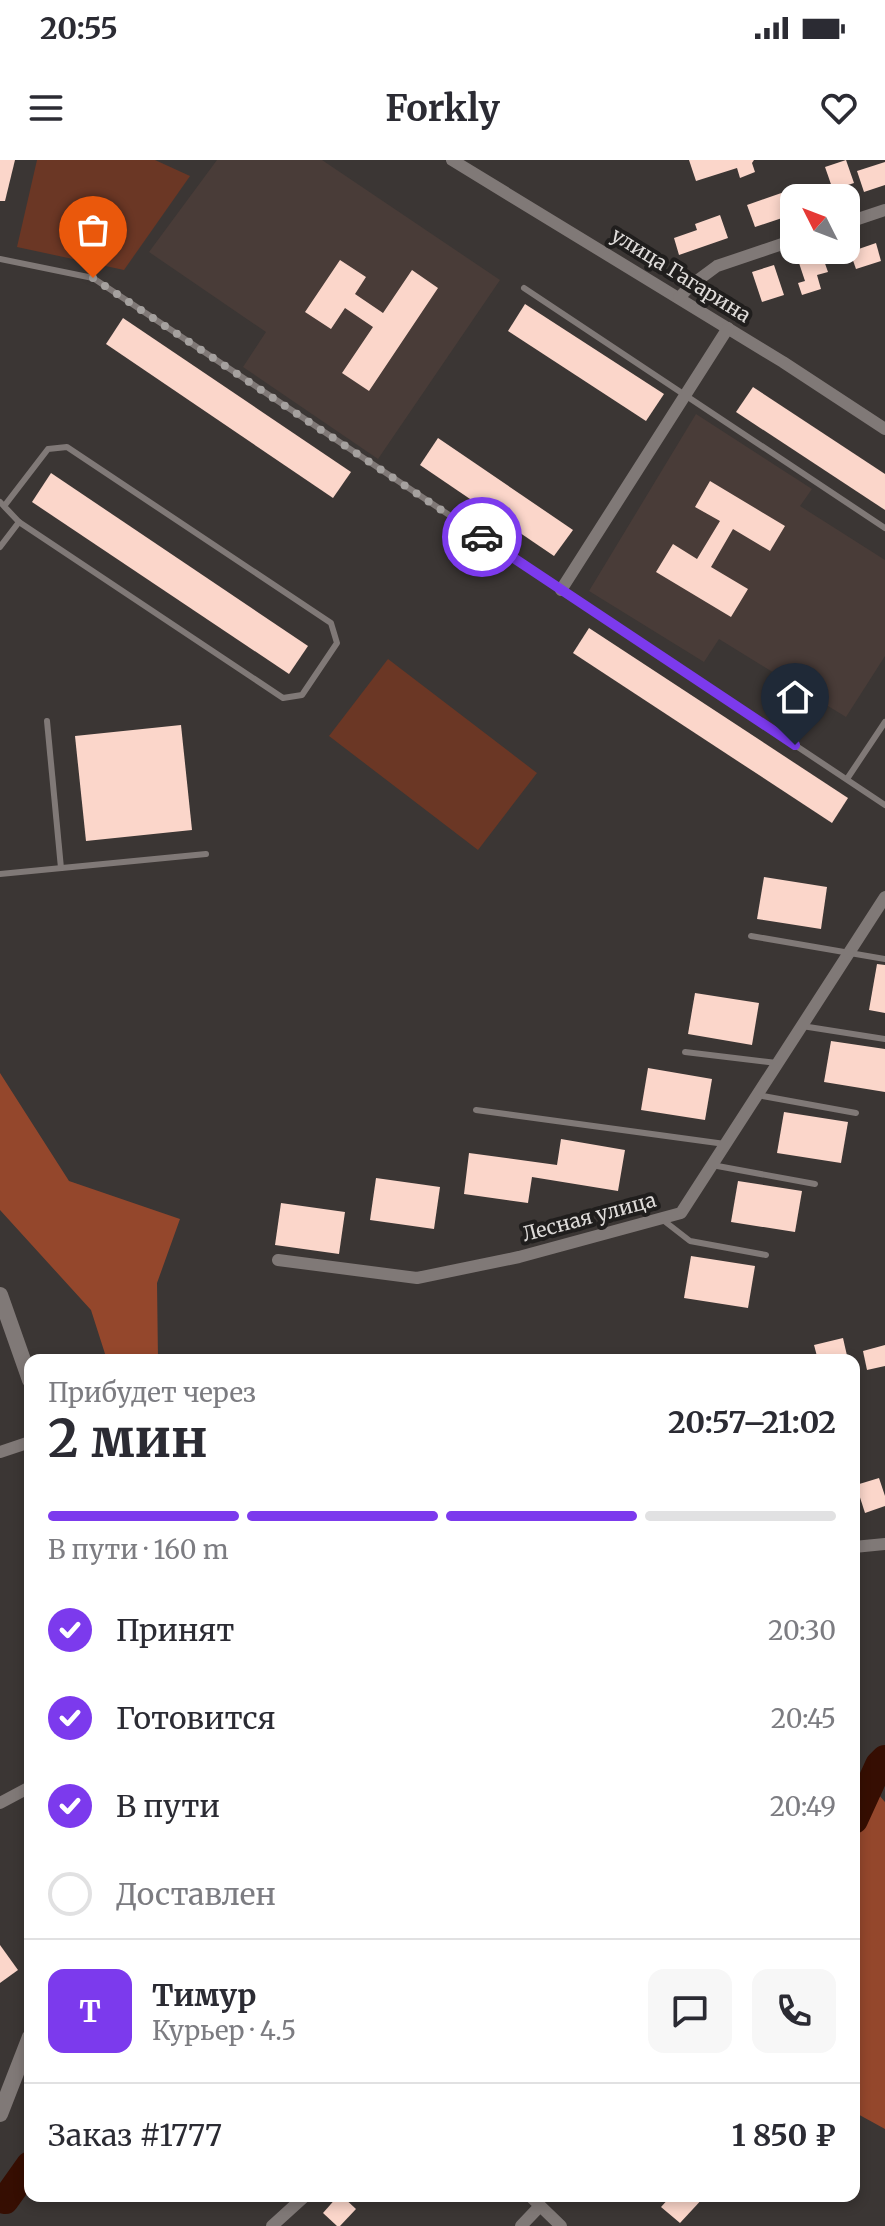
<!DOCTYPE html>
<html lang="ru">
<meta charset="utf-8">
<style>
body{margin:0;font-family:Merriweather,serif;background:#f7f7f7;color:#2b2b33;height:100vh;display:flex;flex-direction:column;font-size:30px;white-space:nowrap}
*{box-sizing:border-box;margin:0}
p{font-size:26px;color:#7c7c81}
.icon{flex:none;width:44px;height:44px;fill:none;stroke:currentColor;stroke-width:2;stroke-linecap:round;stroke-linejoin:round}
.map{position:relative;flex:1;overflow:hidden}
.panel{position:absolute;left:24px;top:1194px;width:836px;height:848px;display:flex;flex-direction:column;background:#fff;border-radius:16px;box-shadow:0 4px 12px #0003}
.panel>*{flex:none}
.needle{width:52px;rotate:312deg}
.controls{position:absolute;left:780px;top:24px;display:grid;gap:16px}
.controls a{display:grid;place-items:center;width:80px;height:80px;border-radius:16px;background:#fff;box-shadow:0 4px 12px #0003;font-size:40px}
.pin{position:absolute;display:grid;place-items:center;width:68px;height:68px;color:#fff;margin:-82px -34px;border-radius:50% 50% 50% 0;rotate:-45deg;box-shadow:0 0 8px #0007}
.pin .icon{rotate:45deg}
.courier{position:absolute;display:grid;place-items:center;width:80px;height:80px;margin:-40px;border:6px solid #7c3aed;border-radius:50%;background:#fff;color:#222;box-shadow:0 2px 10px #0007}
.summary em{font-style:normal;font-weight:700}
.summary div{display:flex;flex-direction:column-reverse}
.summary{display:flex;align-items:center;justify-content:space-between;height:136px;padding:0 24px}
h1{font-size:52px;font-weight:700;line-height:60px}
.bar{display:grid;grid-template-columns:repeat(4,1fr);gap:12px 8px;align-content:center;height:96px;padding:0 24px}
.bar i{height:10px;border-radius:6px;background:#e1e1e2}
.bar .on{background:#7c3aed}
.bar p{grid-column:span 4}
.line{display:flex;align-items:center;gap:20px;padding:0 24px;border-top:2px solid #e1e1e2}
.line div{flex:1}
.round{display:grid;place-items:center;flex:none;width:84px;height:84px;border-radius:16px;background:#f7f7f7}
ol{padding:0 24px;list-style:none}
li{display:flex;align-items:center;gap:24px;height:88px}
li p{margin-inline-start:auto}
li .icon{padding:8px;border-radius:50%;background:#7c3aed;color:#fff;stroke-width:4}
li:last-child{color:#7c7c81}
li i{width:44px;height:44px;border:4px solid #e1e1e2;border-radius:50%}
.status{display:flex;justify-content:space-between;align-items:center;height:56px;padding:0 40px;background:#fff;direction:ltr}
.status svg{height:22px;fill:currentColor}
header{display:flex;justify-content:space-between;align-items:center;height:104px;padding:0 24px;background:#fff;font-size:36px;font-weight:700}
.map>svg:first-child{display:block}
</style>
<div class="status"><b>20:55</b><svg viewBox="0 0 49 12"><path d="M0 12V9h3v3zM5 12V6h3v6zM10 12V3h3v9zM15 12V0h3v12zM26 1h20v11H26zM47 4h2v5h-2z"/></svg></div>
<header><svg class="icon" aria-label="menu" viewBox="0 0 24 24"><path d="M4 6h16M4 12h16M4 18h16"/></svg>Forkly<svg class="icon" aria-label="heart" viewBox="0 0 24 24"><path d="M12 20l-8-8c-3-5 5-10 8-4 3-6 11-1 8 4z"/></svg></header>
<div class="map">
<svg width="885" height="2066" viewBox="0 0 885 2066">
<rect width="100%" height="100%" fill="#3b3634"/>
<!-- built -->
<g fill="#493c38">
<polygon points="217,0 322,0 500,120 378,299 243,207 266,172 149,92"/>
<polygon points="696,254 812,329 800,346 885,400 885,496 846,557 719,479 704,502 589,431"/>
</g>
<!-- green -->
<g fill="#6b3725">
<polygon points="37,0 155,0 190,16 124,110 17,87"/>
<polygon points="388,499 537,613 478,690 329,576"/>
</g>
<!-- forest -->
<g fill="#94472c">
<polygon points="0,913 69,1021 180,1059 157,1123 158,1200 107,1200 91,1150 0,1050"/>
<polygon points="864,1618 885,1642 885,1969 854,1952 854,1623"/>
</g>
<g fill="none" stroke-linecap="round" stroke-linejoin="round">
<!-- river -->
<g stroke="#360e02" stroke-width="28">
<polyline points="854,1660 879,1605 885,1599"/>
<polyline points="0,2039 5,2040 30,2005"/>
</g>
</g>
<!-- building -->
<g fill="#fbd6ca">
<polygon points="0,0 15,0 5,41 0,41"/>
<polygon points="689,0 754,0 752,3 755,12 740,18 737,8 696,21"/>
<polygon points="846,0 854,23 833,30 825,7"/>
<polygon points="885,2 885,25 864,32 857,11"/>
<polygon points="790,30 794,42 794,54 755,67 747,45"/>
<polygon points="720,55 728,78 679,95 674,78 697,70 695,64"/>
<polygon points="876,83 881,101 856,109 850,92"/>
<polygon points="822,95 828,112 817,115 821,129 802,135 798,123 805,121 799,103"/>
<polygon points="340,100 366,117 355,134 383,153 412,110 438,128 369,231 342,213 373,167 345,148 331,169 305,152"/>
<polygon points="774,105 784,135 762,142 752,112"/>
<polygon points="525,144 664,234 646,261 508,171"/>
<polygon points="123,158 351,312 333,338 106,184"/>
<polygon points="753,227 885,314 885,350 736,252"/>
<polygon points="438,278 573,370 554,396 420,305"/>
<polygon points="51,313 308,486 289,514 32,342"/>
<polygon points="710,321 785,366 770,391 733,369 711,407 748,429 731,457 656,412 673,384 697,399 720,361 695,347"/>
<polygon points="589,468 848,638 832,663 573,493"/>
<polygon points="181,565 192,670 86,681 75,576"/>
<polygon points="764,717 827,727 821,769 757,759"/>
<polygon points="877,804 885,805 885,853 869,850"/>
<polygon points="695,833 759,843 752,885 688,874"/>
<polygon points="831,881 885,889 885,932 824,922"/>
<polygon points="648,908 712,919 705,960 641,950"/>
<polygon points="784,952 848,962 841,1003 777,993"/>
<polygon points="561,979 625,990 618,1031 532,1017 528,1043 464,1034 469,993 557,1005"/>
<polygon points="376,1018 440,1027 434,1069 370,1060"/>
<polygon points="738,1021 802,1031 795,1072 731,1062"/>
<polygon points="281,1043 345,1052 339,1094 275,1085"/>
<polygon points="691,1096 755,1106 748,1148 684,1138"/>
<polygon points="843,1178 848,1200 818,1200 814,1185"/>
<polygon points="885,1185 885,1206 867,1210 863,1191"/>
<polygon points="879,1318 885,1336 885,1346 865,1353 856,1325"/>
<polygon points="0,1785 18,1810 0,1823"/>
<polygon points="338,2036 342,2036 356,2049 340,2066 337,2066 323,2053"/>
<polygon points="671,2036 705,2036 680,2063 661,2047"/>
</g>
<g fill="none" stroke-linecap="round" stroke-linejoin="round">
<!-- service -->
<g stroke="#807977" stroke-width="6">
<polyline points="0,99 93,118 885,645"/>
<polyline points="524,128 885,368"/>
<polyline points="0,342 19,362 283,538 302,535 337,483 331,463 67,287 48,289 5,345"/>
<polyline points="0,387 19,362"/>
<polyline points="47,561 61,708"/>
<polyline points="847,619 885,562"/>
<polyline points="0,714 206,694"/>
<polyline points="751,776 885,799"/>
<polyline points="802,866 885,879"/>
<polyline points="685,892 777,903"/>
<polyline points="757,935 856,953"/>
<polyline points="476,950 725,984"/>
<polyline points="712,1005 815,1024"/>
<polyline points="663,1060 690,1081 766,1095"/>
</g>
<!-- minor -->
<g stroke="#807977" stroke-width="12">
<polyline points="452,0 783,202 885,269"/>
<polyline points="846,63 885,50"/>
<polyline points="679,138 690,126 717,106 794,80"/>
<polyline points="561,430 728,168"/>
<polyline points="278,1100 417,1118 519,1097 681,1053 885,737"/>
<polyline points="0,1292 30,1282"/>
<polyline points="854,1387 885,1384"/>
<polyline points="0,1643 30,1627"/>
<polyline points="530,2036 561,2066"/>
<polyline points="272,2066 305,2036"/>
<polyline points="521,2066 540,2046"/>
</g>
<!-- tertiary -->
<g stroke="#807977" stroke-width="16">
<polyline points="0,1135 30,1220"/>
<polyline points="0,1954 30,1877"/>
</g>
</g>
<g fill="none" stroke-linecap="round" stroke-linejoin="round">
<!-- done -->
<polyline stroke="#a5a19f" stroke-width="8" stroke-dasharray="0 14.4" points="93,118 482,377"/>
<!-- route -->
<polyline stroke="#7c3aed" stroke-width="10" points="482,377 795,585"/>
</g>
<g text-anchor="middle" stroke-width="8" stroke-linejoin="round" paint-order="stroke">
<!-- street labels -->
<g font-size="20" fill="#dedbd9" stroke="#201e1d">
<text transform="translate(681 115) rotate(32)" y="7">улица Гагарина</text>
<text transform="translate(589 1057) rotate(-15)" y="7">Лесная улица</text>
</g>
</g>
</svg>
<div class="controls">
<a><svg class="needle" viewBox="-14 -14 28 28"><path d="M0-13l5 13h-10z" fill="#e53935"/><path d="M0 13l5-13h-10z" fill="#7c7c81"/></svg></a>
</div>
<div class="pin" style="left:93px;top:118px;background:#ea580c"><svg class="icon" aria-label="bag" viewBox="0 0 24 24"><path d="M5 8h14l-1 12H6zM9 8a3 3 0 0 1 6 0"/></svg></div>
<div class="pin" style="left:795px;top:585px;background:#1f2937"><svg class="icon" aria-label="home" viewBox="0 0 24 24"><path d="M3 11l9-7 9 7M6 9v11h12V9"/></svg></div>
<div class="courier" style="left:482px;top:377px"><svg class="icon" aria-label="car" viewBox="0 0 24 24"><path d="M5 17H2v-5l4-1 3-4h7l3 4 3 1v5h-3M9 17h6M6 11h13"/><circle cx="7" cy="17" r="2"/><circle cx="17" cy="17" r="2"/></svg></div>
<section class="panel">
<div class="summary"><div><h1>2 мин</h1><p>Прибудет через</p></div><em>20:57–21:02</em></div>
<div class="bar"><i class="on"></i><i class="on"></i><i class="on"></i><i></i><p>В пути · 160 m</p></div>
<ol>
<li><svg class="icon" aria-label="check" viewBox="0 0 24 24"><path d="M5 12l5 5 9-10"/></svg>Принят<p>20:30</p></li>
<li><svg class="icon" aria-label="check" viewBox="0 0 24 24"><path d="M5 12l5 5 9-10"/></svg>Готовится<p>20:45</p></li>
<li><svg class="icon" aria-label="check" viewBox="0 0 24 24"><path d="M5 12l5 5 9-10"/></svg>В пути<p>20:49</p></li>
<li><i></i>Доставлен</li>
</ol>
<div class="line" style="height:144px"><b class="round" style="background:#7c3aed;color:#fff">Т</b><div><b>Тимур</b><p>Курьер · 4.5</p></div><a class="round"><svg class="icon" aria-label="chat" viewBox="0 0 24 24"><path d="M4 5h16v11H9l-5 4z"/></svg></a><a class="round"><svg class="icon" aria-label="phone" viewBox="0 0 24 24"><path d="M5 4h4l2 5-3 2q2 4 5 5l2-3 5 2v4C11 20 4 13 5 4z"/></svg></a></div>
<div class="line" style="height:104px"><div>Заказ #1777</div><b>1 850 ₽</b></div>
</section>
</div>
